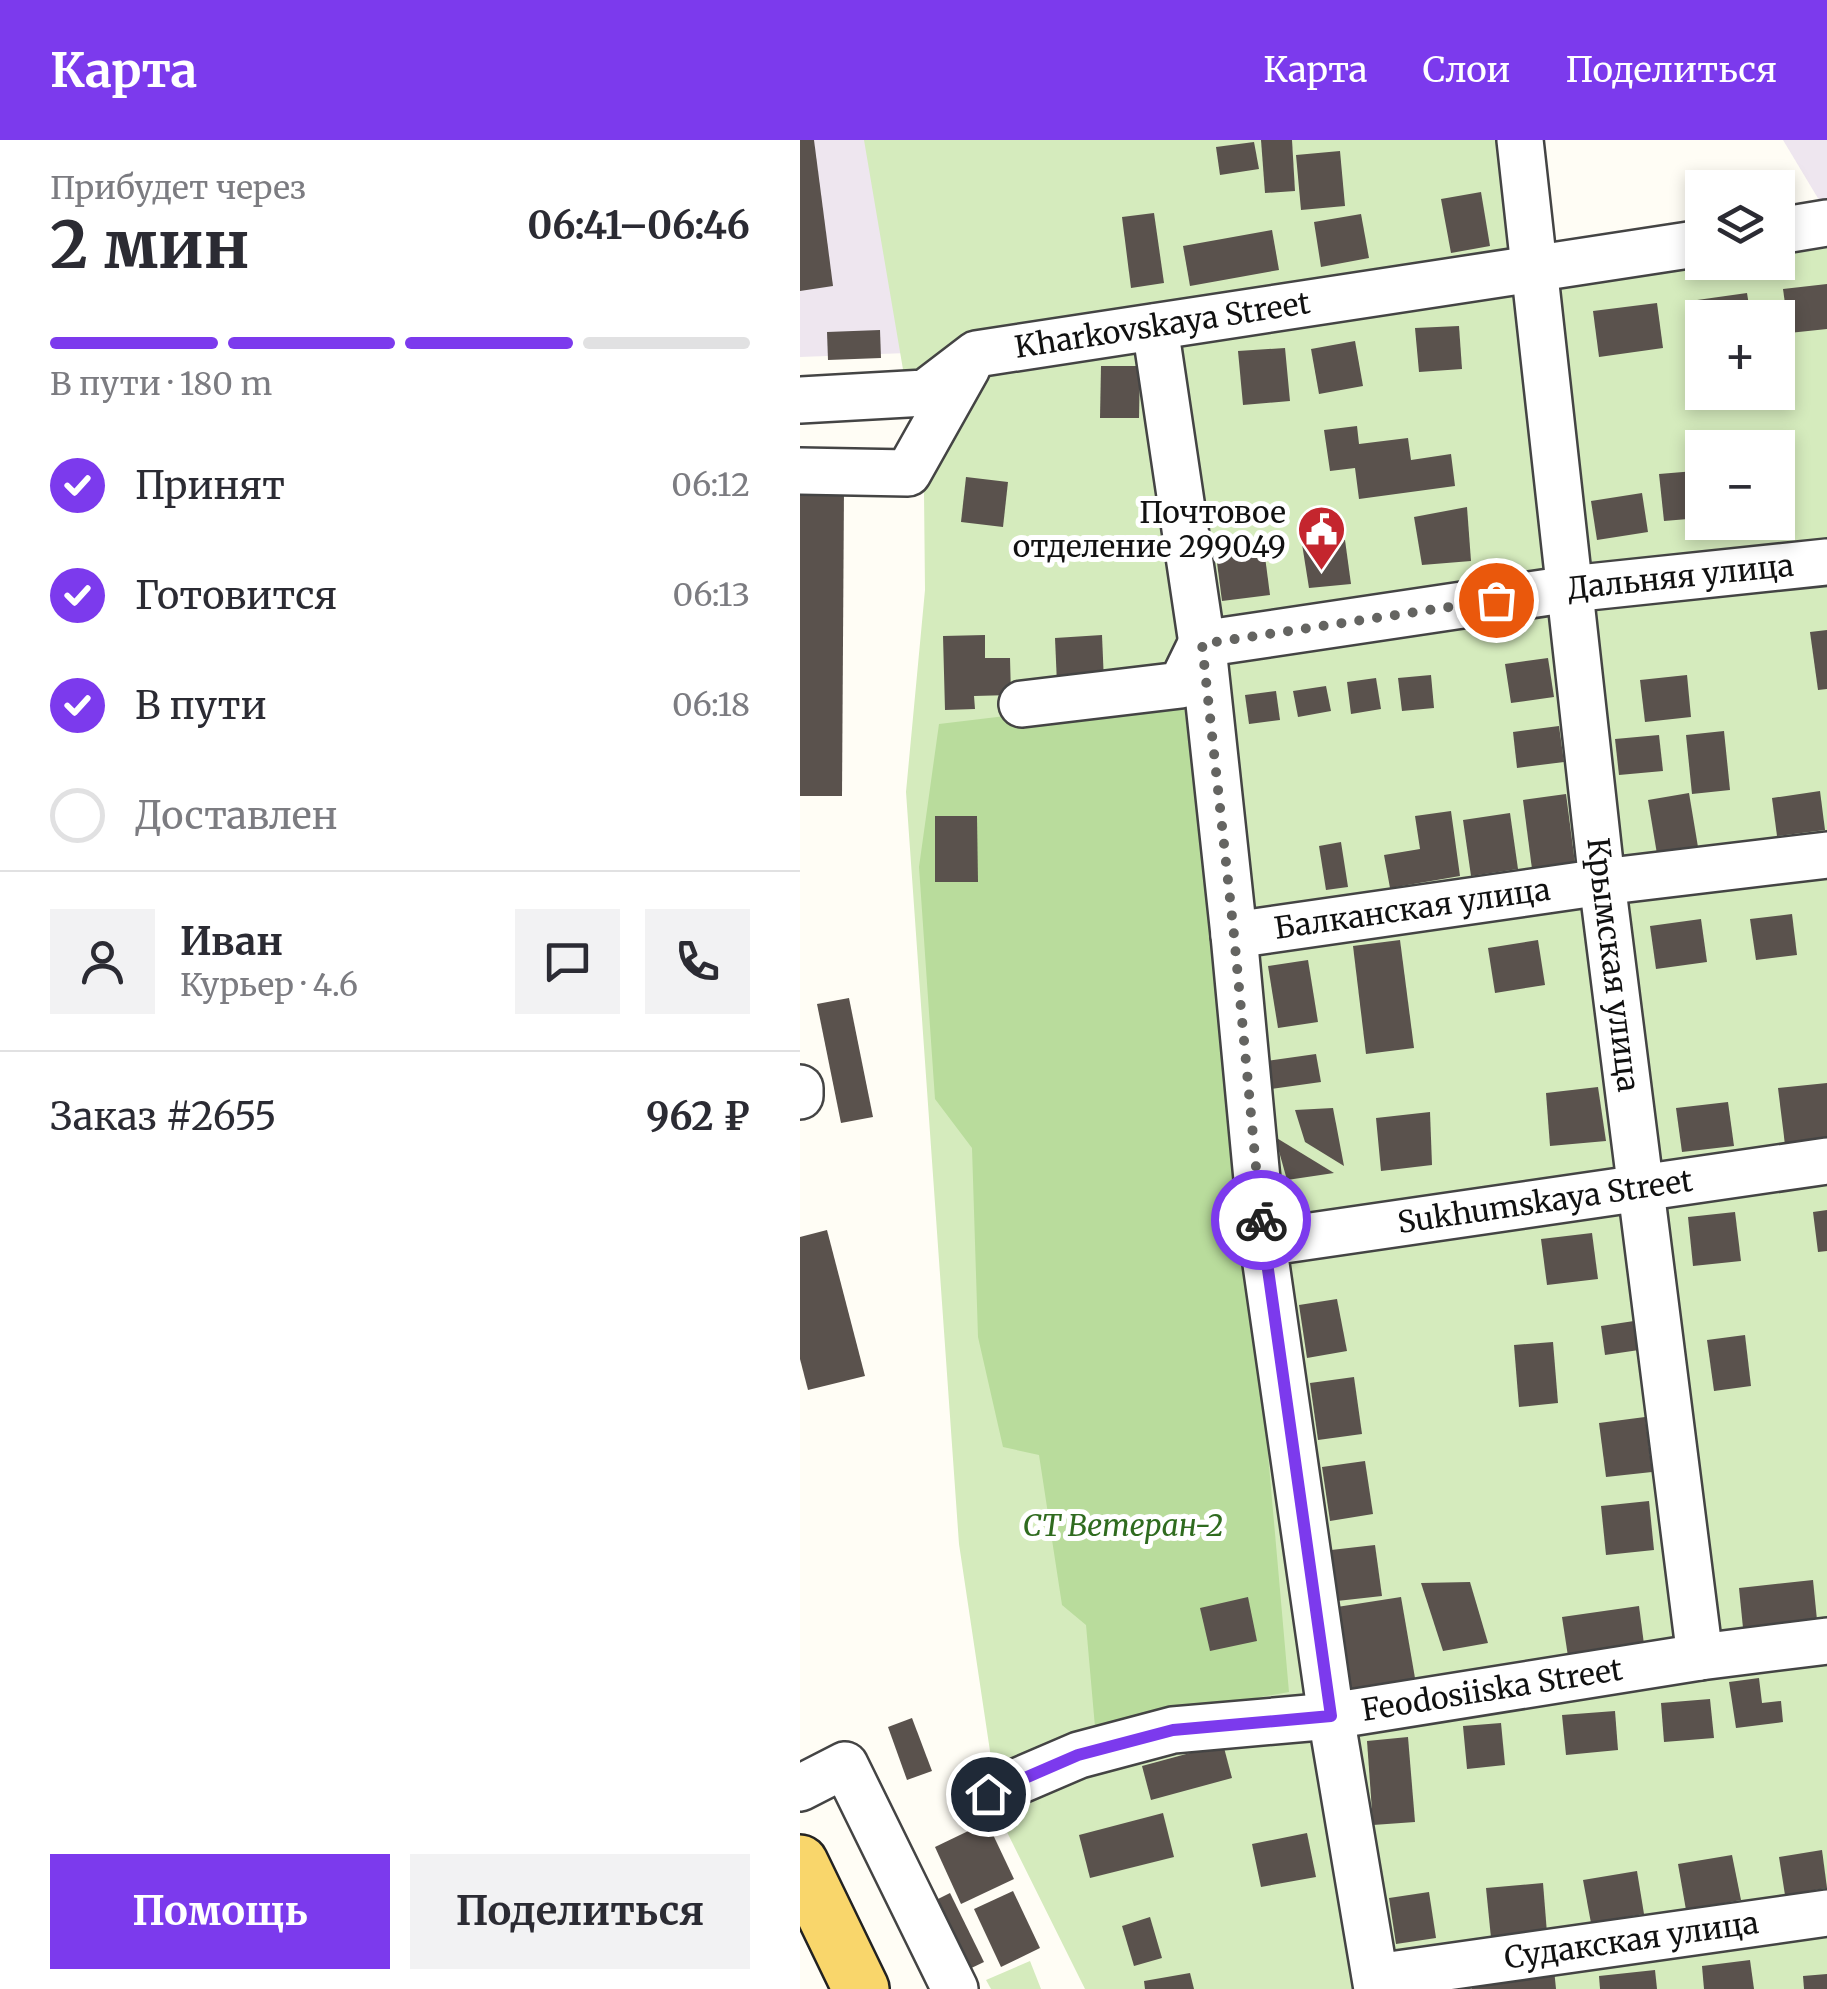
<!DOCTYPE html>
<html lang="ru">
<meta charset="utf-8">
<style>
body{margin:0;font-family:Merriweather,serif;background:#f2f2f3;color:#2b2b33;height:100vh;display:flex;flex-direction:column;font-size:38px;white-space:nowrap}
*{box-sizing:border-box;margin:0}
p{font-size:32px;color:#7c7c81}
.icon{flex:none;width:55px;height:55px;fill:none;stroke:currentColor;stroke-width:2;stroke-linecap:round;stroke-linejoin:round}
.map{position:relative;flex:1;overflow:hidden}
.details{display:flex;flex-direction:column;background:#fff;width:800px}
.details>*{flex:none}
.controls{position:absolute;left:885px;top:30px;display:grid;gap:20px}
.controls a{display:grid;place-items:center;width:110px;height:110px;border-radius:0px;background:#fff;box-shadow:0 5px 15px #0003;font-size:50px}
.pin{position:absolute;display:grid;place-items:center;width:85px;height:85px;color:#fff;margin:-42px;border:5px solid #fff;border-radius:50%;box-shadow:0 2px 10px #0007}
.courier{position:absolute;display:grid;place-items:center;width:100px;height:100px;margin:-50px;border:8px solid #7c3aed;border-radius:50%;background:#fff;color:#222;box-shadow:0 2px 12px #0007}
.overview em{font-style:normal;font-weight:700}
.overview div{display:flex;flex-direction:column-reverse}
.overview{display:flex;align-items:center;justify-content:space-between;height:170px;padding:0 50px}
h1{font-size:65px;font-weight:700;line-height:75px}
.bar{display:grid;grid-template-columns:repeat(4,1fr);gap:15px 10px;align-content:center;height:120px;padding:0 50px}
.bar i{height:12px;border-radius:8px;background:#e1e1e2}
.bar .on{background:#7c3aed}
.bar p{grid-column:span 4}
.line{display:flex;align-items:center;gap:25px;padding:0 50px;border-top:2px solid #e1e1e2}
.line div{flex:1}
.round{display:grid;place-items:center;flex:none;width:105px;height:105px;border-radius:0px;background:#f2f2f3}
ol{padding:0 50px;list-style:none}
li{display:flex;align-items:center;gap:30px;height:110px}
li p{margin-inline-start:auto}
li .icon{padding:10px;border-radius:50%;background:#7c3aed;color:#fff;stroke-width:4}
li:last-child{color:#7c7c81}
li i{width:55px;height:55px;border:5px solid #e1e1e2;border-radius:50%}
.primary-button{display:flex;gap:20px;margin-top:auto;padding:20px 50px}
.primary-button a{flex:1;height:115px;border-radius:0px;background:#7c3aed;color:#fff;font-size:40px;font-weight:700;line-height:115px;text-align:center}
.primary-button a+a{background:#f2f2f3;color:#2b2b33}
header{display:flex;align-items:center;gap:60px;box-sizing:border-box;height:140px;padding:0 50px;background:#7c3aed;color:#fff}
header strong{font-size:48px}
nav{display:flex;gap:55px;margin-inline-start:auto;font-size:35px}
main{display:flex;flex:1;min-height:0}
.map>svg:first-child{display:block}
</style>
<header>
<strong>Карта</strong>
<nav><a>Карта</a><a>Слои</a><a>Поделиться</a></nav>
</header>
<main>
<section class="details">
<div class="overview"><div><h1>2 мин</h1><p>Прибудет через</p></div><em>06:41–06:46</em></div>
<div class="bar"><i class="on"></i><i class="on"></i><i class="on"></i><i></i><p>В пути · 180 m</p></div>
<ol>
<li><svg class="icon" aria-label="check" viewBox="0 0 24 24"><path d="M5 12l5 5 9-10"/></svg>Принят<p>06:12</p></li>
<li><svg class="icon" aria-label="check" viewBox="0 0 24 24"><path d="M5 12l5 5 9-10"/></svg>Готовится<p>06:13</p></li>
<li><svg class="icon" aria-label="check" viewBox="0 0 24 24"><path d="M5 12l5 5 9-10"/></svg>В пути<p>06:18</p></li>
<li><i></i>Доставлен</li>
</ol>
<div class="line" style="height:180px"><a class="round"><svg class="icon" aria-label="person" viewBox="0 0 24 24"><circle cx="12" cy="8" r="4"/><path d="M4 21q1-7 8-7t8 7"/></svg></a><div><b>Иван</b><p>Курьер · 4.6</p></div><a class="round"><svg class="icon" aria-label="chat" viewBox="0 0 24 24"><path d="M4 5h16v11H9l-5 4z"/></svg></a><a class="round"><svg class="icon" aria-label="phone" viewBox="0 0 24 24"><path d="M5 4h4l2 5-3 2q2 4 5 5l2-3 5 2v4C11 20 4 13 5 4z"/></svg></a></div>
<div class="line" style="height:130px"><div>Заказ #2655</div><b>962 ₽</b></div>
<div class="primary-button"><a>Помощь</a><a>Поделиться</a></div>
</section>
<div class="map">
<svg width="1027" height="1849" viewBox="0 0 1027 1849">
<rect width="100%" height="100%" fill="#fffdf5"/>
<!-- industrial -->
<g fill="#eee6ef">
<polygon points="0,0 70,0 107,213 0,217"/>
<polygon points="983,0 1027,0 1027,59 1019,60"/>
</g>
<!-- green -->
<g fill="#d5ebbd" fill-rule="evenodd">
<path d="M64 0H720L735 130 978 122V100L1027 94V1849H285L200 1678 159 1404 106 652 125 450 124 353ZM902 178H978V252H902ZM902 308H978V382H902Z"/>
<polygon points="230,1821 241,1849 191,1849 186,1840"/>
</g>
<!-- forest -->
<polygon fill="#b9dc9c" points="383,555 450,1110 489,1552 295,1587 286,1485 262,1465 239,1315 203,1307 178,1197 172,1008 135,959 119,727 139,584"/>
<!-- building -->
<g fill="#5a524d">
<polygon points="0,0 14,0 33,146 0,151"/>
<polygon points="461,0 492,0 495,51 465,53"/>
<polygon points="454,2 459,29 420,35 416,7"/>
<polygon points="540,11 545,66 501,70 496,15"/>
<polygon points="681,52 690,106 651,113 641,59"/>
<polygon points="354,73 364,143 331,148 322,77"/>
<polygon points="561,74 569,118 521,127 514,82"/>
<polygon points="472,90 479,130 390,146 383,106"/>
<polygon points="1027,144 1027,189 989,193 983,149"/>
<polygon points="947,153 951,178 902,178 902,202 896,203 890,161"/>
<polygon points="857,163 863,208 799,217 793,171"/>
<polygon points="659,186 662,229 619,232 615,188"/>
<polygon points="80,190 81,218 28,220 27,192"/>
<polygon points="555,201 563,246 519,254 511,209"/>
<polygon points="485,208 490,261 443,265 438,211"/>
<polygon points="301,226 340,226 339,278 300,278"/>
<polygon points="557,286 559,304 608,298 611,320 651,314 655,346 559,359 555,328 530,331 524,290"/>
<polygon points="895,331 900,378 864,381 859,334"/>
<polygon points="166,337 208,342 203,387 161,382"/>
<polygon points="0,347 44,347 42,656 0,656"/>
<polygon points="842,353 848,392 797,400 791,361"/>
<polygon points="667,367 671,421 622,425 614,377"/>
<polygon points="545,400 551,444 509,448 502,404"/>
<polygon points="464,409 470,455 422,461 416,415"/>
<polygon points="1027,490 1027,549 1018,550 1010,492"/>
<polygon points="185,495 185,518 210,518 211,555 174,556 175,569 145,570 143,496"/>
<polygon points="302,495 304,542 257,544 255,498"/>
<polygon points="748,518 754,557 711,563 705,524"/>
<polygon points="631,535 634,568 602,571 598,538"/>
<polygon points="887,535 891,577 845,582 840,540"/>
<polygon points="576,538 581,569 551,574 547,542"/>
<polygon points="526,546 531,571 498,577 493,551"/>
<polygon points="476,551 480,580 449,584 445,555"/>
<polygon points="759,586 764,622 717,628 713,592"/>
<polygon points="924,591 930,650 892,654 886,595"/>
<polygon points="859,595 863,631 819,635 815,599"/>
<polygon points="1020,651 1025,690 977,696 972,658"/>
<polygon points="889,653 898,707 857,714 848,660"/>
<polygon points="766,654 775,723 732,729 723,660"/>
<polygon points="651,671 660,736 590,748 584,715 620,709 615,676"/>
<polygon points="710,673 718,729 671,736 663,680"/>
<polygon points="135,676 177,676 178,742 135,742"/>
<polygon points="541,702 548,747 526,750 519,706"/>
<polygon points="992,774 997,815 956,820 950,779"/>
<polygon points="901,779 907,822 856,829 850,786"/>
<polygon points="600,800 614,908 566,914 553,806"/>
<polygon points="738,800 745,845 695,853 688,808"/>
<polygon points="508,820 518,882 478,888 468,826"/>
<polygon points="49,858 73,977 41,983 17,864"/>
<polygon points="516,914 521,942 471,949 467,921"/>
<polygon points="1027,943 1027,1008 986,1013 978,948"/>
<polygon points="798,947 806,1001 750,1006 746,953"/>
<polygon points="928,962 934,1006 882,1012 876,968"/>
<polygon points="533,968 544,1026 505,1002 495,970"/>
<polygon points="630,972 632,1025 581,1031 576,978"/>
<polygon points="475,997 534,1033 487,1040"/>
<polygon points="1027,1070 1027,1111 1018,1112 1013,1072"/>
<polygon points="935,1072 941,1121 893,1126 888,1077"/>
<polygon points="27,1090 65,1236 8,1250 0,1219 0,1097"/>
<polygon points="792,1093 798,1139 747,1145 741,1099"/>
<polygon points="537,1159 547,1211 507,1218 499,1165"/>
<polygon points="834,1181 839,1210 805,1215 801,1186"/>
<polygon points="945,1195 951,1246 914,1251 907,1200"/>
<polygon points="753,1202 758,1263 719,1267 714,1205"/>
<polygon points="554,1237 562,1294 518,1300 510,1243"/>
<polygon points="845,1277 852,1332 806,1337 799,1283"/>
<polygon points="565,1321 573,1374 530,1381 522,1327"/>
<polygon points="849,1361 854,1410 806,1415 801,1366"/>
<polygon points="575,1405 582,1456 537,1461 531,1410"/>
<polygon points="1013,1440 1018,1490 944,1498 939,1448"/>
<polygon points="670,1442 688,1503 643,1511 621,1443"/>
<polygon points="448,1457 457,1501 410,1511 400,1468"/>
<polygon points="601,1457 615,1538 551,1549 537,1467"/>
<polygon points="839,1466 845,1512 769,1523 762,1477"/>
<polygon points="959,1538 962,1563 981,1561 983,1582 936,1588 929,1542"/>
<polygon points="910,1559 914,1598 864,1602 861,1563"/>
<polygon points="815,1571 818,1610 766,1615 762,1575"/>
<polygon points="112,1578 132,1631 107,1640 88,1587"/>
<polygon points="701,1583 705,1625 667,1629 663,1586"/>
<polygon points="608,1597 615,1682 573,1685 567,1601"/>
<polygon points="423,1604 432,1638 351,1660 342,1626"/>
<polygon points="363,1673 374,1717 290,1738 279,1695"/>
<polygon points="187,1682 214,1739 161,1764 135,1707"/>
<polygon points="507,1693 516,1737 461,1747 452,1704"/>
<polygon points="1022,1710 1027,1748 985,1755 979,1717"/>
<polygon points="932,1715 941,1760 886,1770 878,1724"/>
<polygon points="837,1731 844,1774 791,1783 783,1740"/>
<polygon points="743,1743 747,1793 691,1798 686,1748"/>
<polygon points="213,1751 240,1808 201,1827 174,1769"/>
<polygon points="629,1752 636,1798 596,1804 589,1758"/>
<polygon points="150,1753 184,1822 163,1832 130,1763"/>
<polygon points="350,1777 362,1818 334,1826 322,1786"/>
<polygon points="950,1820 954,1849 904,1849 902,1826"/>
<polygon points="754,1829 756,1849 672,1849 672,1846 697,1844 697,1834"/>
<polygon points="855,1830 857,1849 800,1849 799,1836"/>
<polygon points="390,1833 394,1849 345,1849 344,1841"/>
<polygon points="1027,1834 1027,1849 1004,1849 1003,1836"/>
</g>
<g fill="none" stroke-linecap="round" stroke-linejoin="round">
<defs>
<g id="minor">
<path id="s1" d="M720 0 802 742 900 1517"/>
<polyline points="978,91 1027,83"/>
<polyline points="355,187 404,517 434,795 463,1103 531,1576 577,1849"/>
<path id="s2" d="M0 260 125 253 176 214 902 103"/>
<polyline points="0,331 108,333 167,228"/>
<path id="s3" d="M222 564 381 545 401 504 770 449 1027 422"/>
<path id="s4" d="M434 795 802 742 1027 715"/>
<polyline points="0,948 0,956"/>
<path id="s5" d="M463 1103 1027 1021"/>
<polyline points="0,1648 45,1625 155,1849"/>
<path id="s6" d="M188 1654 279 1615 373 1590 531 1576 900 1517 1027 1501"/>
<path id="s7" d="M576 1837 1027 1773"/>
</g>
<polyline id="major" points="0,1723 61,1849"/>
</defs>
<!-- minor casing -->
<use href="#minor" stroke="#444" stroke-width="50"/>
<!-- major casing -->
<use href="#major" stroke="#222" stroke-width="60"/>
<!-- minor -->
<use href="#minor" stroke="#fff" stroke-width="45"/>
<!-- major -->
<use href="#major" stroke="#f9d66b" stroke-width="55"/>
</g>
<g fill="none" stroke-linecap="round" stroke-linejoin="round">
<!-- done -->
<polyline stroke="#646461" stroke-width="10" stroke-dasharray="0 18" points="461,1080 434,795 402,504 696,460"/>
<!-- route -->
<polyline stroke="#7c3aed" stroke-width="12" points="188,1654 278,1615 373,1590 531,1576 461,1080"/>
</g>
<!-- icons -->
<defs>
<symbol id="civic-pin" viewBox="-11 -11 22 30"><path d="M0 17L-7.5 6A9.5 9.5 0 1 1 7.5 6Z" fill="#c4262e" stroke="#fff"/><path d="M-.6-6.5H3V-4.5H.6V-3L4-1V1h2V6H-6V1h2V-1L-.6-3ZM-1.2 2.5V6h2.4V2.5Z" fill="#fff"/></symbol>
</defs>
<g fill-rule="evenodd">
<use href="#civic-pin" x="494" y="362" width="55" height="75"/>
</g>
<g text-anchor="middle" stroke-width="10" stroke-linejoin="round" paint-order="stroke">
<!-- street labels -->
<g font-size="30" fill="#111" stroke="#fff">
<text dy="10" stroke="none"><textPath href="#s2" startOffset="378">Kharkovskaya Street</textPath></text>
<text dy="10" stroke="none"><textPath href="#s3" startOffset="690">Дальняя улица</textPath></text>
<text dy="10" stroke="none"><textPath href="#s4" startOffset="180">Балканская улица</textPath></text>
<text dy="10" stroke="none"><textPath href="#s1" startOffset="830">Крымская улица</textPath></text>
<text dy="10" stroke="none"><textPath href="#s5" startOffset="285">Sukhumskaya Street</textPath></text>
<text dy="10" stroke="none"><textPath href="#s6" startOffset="518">Feodosiiska Street</textPath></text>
<text dy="10" stroke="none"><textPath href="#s7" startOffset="258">Судакская улица</textPath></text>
</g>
<!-- poi labels -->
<g font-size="30" fill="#111" stroke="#fff" text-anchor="end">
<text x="486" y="383">Почтовое<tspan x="486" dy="34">отделение 299049</tspan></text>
</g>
<!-- park labels -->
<g font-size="30" font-style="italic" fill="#2f6b1f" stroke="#fff">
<text x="323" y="1396">СТ Ветеран-2</text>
</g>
</g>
</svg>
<div class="controls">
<a><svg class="icon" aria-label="layers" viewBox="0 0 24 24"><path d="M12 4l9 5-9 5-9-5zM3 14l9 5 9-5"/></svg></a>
<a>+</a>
<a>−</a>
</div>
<div class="pin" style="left:696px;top:460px;background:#ea580c"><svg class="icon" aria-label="bag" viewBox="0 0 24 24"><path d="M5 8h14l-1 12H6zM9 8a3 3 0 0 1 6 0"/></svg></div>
<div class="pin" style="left:188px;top:1654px;background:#1f2937"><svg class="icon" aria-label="home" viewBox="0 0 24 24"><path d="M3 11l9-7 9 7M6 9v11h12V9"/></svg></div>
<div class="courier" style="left:461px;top:1080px"><svg class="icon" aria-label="bike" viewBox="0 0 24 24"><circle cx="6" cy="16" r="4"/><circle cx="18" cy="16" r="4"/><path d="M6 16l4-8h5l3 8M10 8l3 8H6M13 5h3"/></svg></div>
</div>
</main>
